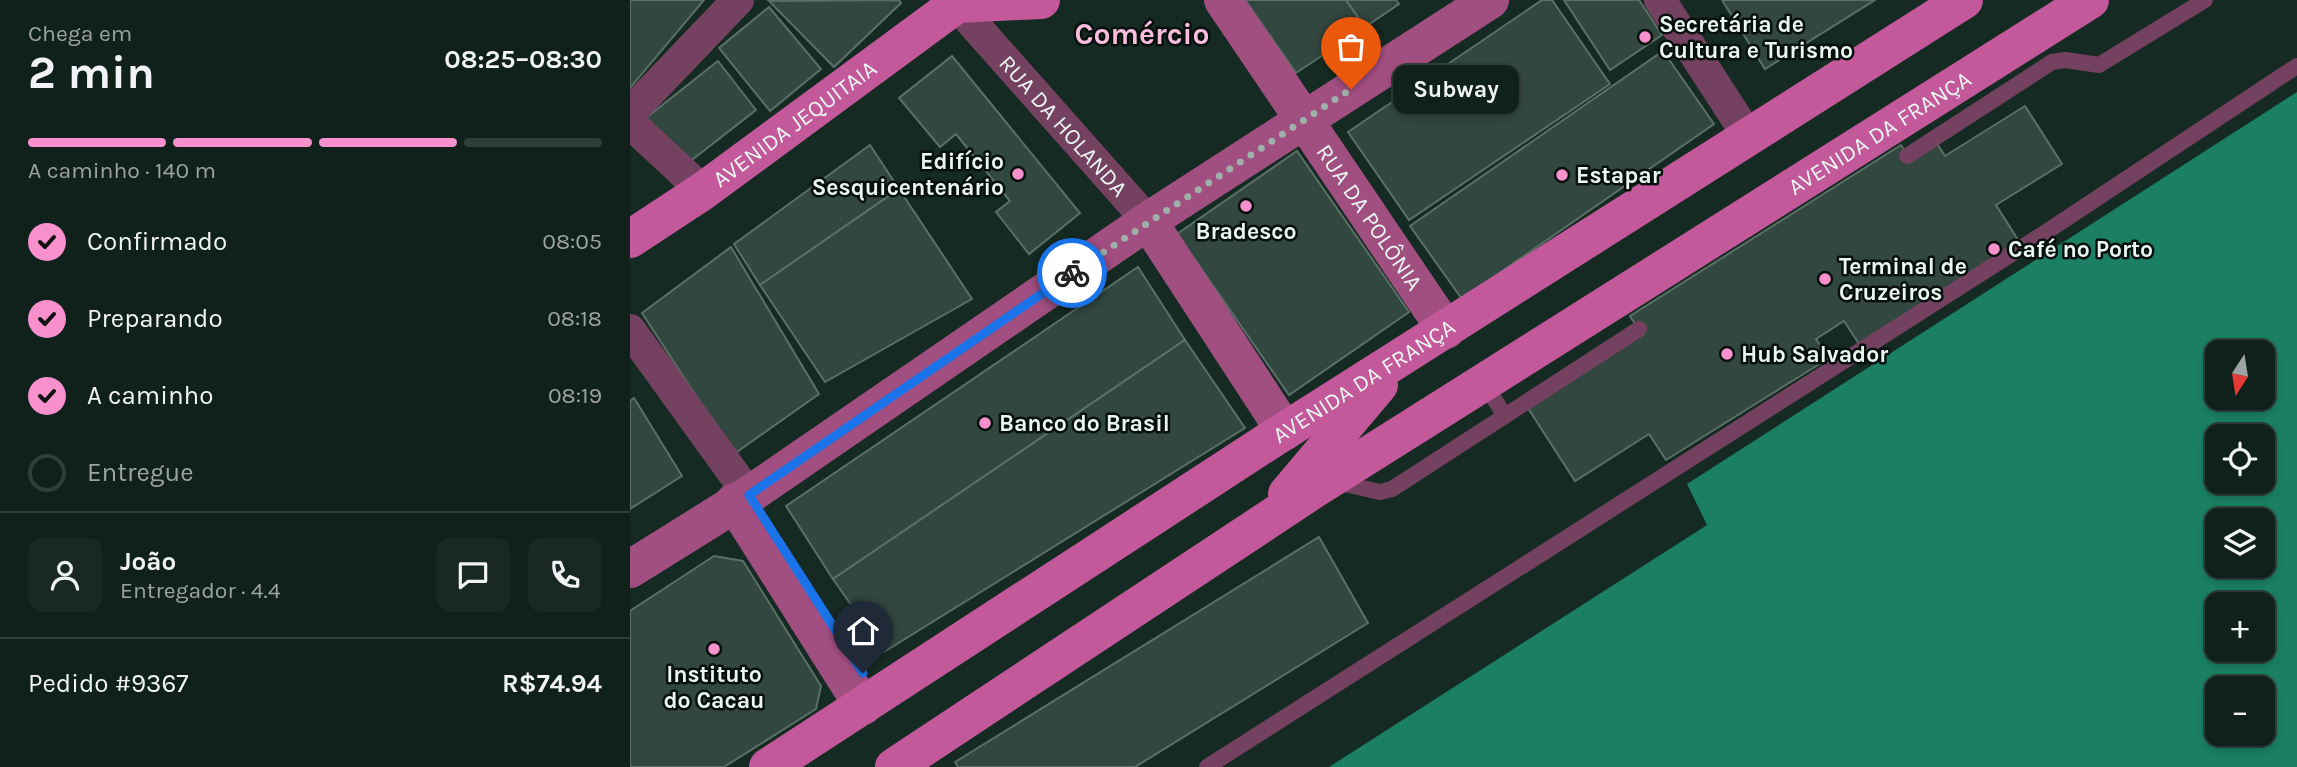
<!DOCTYPE html>
<html lang="pt">
<meta charset="utf-8">
<style>
body{margin:0;font-family:Karla,sans-serif;background:#192823;color:#f1f3f6;height:100vh;display:flex;flex-direction:column;font-size:26px;white-space:nowrap}
*{box-sizing:border-box;margin:0}
p{font-size:23px;color:#9ca3a2}
.icon{flex:none;width:38px;height:38px;fill:none;stroke:currentColor;stroke-width:2;stroke-linecap:round;stroke-linejoin:round}
.map{position:relative;flex:1;overflow:hidden}
.drawer{display:flex;flex-direction:column;background:#10201a;width:630px}
.drawer>*{flex:none}
.needle{width:46px;rotate:192deg}
.fabs{position:absolute;left:1575px;top:340px;display:grid;gap:14px}
.fabs a{display:grid;place-items:center;width:70px;height:70px;border-radius:14px;background:#10201a;box-shadow:0 4px 10px #0003,0 0 0 2px #303e39;font-size:35px}
.pin{position:absolute;display:grid;place-items:center;width:60px;height:60px;color:#fff;margin:-72px -30px;border-radius:50% 50% 50% 0;rotate:-45deg;box-shadow:0 0 7px #0007}
.pin .icon{rotate:45deg}
.courier{position:absolute;display:grid;place-items:center;width:70px;height:70px;margin:-35px;border:5px solid #1a73e8;border-radius:50%;background:#fff;color:#222;box-shadow:0 2px 9px #0007}
.bubble{position:absolute;height:49px;border-radius:14px;background:#10201a;box-shadow:0 4px 10px #0003,0 0 0 2px #303e39;font-size:23px;font-weight:700;line-height:49px;text-align:center}
.overview em{font-style:normal;font-weight:700}
.overview div{display:flex;flex-direction:column-reverse}
.overview{display:flex;align-items:center;justify-content:space-between;height:119px;padding:0 28px}
h1{font-size:46px;font-weight:700;line-height:52px}
.bar{display:grid;grid-template-columns:repeat(4,1fr);gap:10px 7px;align-content:center;height:84px;padding:0 28px}
.bar i{height:9px;border-radius:5px;background:#303e39}
.bar .selected{background:#f790cd}
.bar p{grid-column:span 4}
.line{display:flex;align-items:center;gap:18px;padding:0 28px;border-top:2px solid #303e39}
.line div{flex:1}
.round{display:grid;place-items:center;flex:none;width:74px;height:74px;border-radius:14px;background:#192823}
ol{padding:0 28px;list-style:none}
li{display:flex;align-items:center;gap:21px;height:77px}
li p{margin-inline-start:auto}
li .icon{padding:7px;border-radius:50%;background:#f790cd;color:#111;stroke-width:4}
li:last-child{color:#9ca3a2}
li i{width:38px;height:38px;border:4px solid #303e39;border-radius:50%}
main{display:flex;flex:1;min-height:0}
.map>svg:first-child{display:block}
</style>
<main>
<section class="drawer">
<div class="overview"><div><h1>2 min</h1><p>Chega em</p></div><em>08:25–08:30</em></div>
<div class="bar"><i class="selected"></i><i class="selected"></i><i class="selected"></i><i></i><p>A caminho · 140 m</p></div>
<ol>
<li><svg class="icon" aria-label="check" viewBox="0 0 24 24"><path d="M5 12l5 5 9-10"/></svg>Confirmado<p>08:05</p></li>
<li><svg class="icon" aria-label="check" viewBox="0 0 24 24"><path d="M5 12l5 5 9-10"/></svg>Preparando<p>08:18</p></li>
<li><svg class="icon" aria-label="check" viewBox="0 0 24 24"><path d="M5 12l5 5 9-10"/></svg>A caminho<p>08:19</p></li>
<li><i></i>Entregue</li>
</ol>
<div class="line" style="height:126px"><a class="round"><svg class="icon" aria-label="person" viewBox="0 0 24 24"><circle cx="12" cy="8" r="4"/><path d="M4 21q1-7 8-7t8 7"/></svg></a><div><b>João</b><p>Entregador · 4.4</p></div><a class="round"><svg class="icon" aria-label="chat" viewBox="0 0 24 24"><path d="M4 5h16v11H9l-5 4z"/></svg></a><a class="round"><svg class="icon" aria-label="phone" viewBox="0 0 24 24"><path d="M5 4h4l2 5-3 2q2 4 5 5l2-3 5 2v4C11 20 4 13 5 4z"/></svg></a></div>
<div class="line" style="height:91px"><div>Pedido #9367</div><b>R$74.94</b></div>
</section>
<div class="map">
<svg width="1667" height="767" viewBox="0 0 1667 767">
<rect width="100%" height="100%" fill="#152a22"/>
<!-- water -->
<path fill="#1a7f63" fill-rule="evenodd" d="M1667 92V767H699L1077 525 1057 484ZM1587 352H1633V397H1587ZM1587 436H1633V481H1587ZM1587 520H1633V565H1587ZM1587 604H1633V649H1587ZM1587 688H1633V733H1587Z"/>
<!-- building -->
<g fill="#32473f" stroke="#5a7067" stroke-width="2">
<polygon points="0,0 74,0 0,88"/>
<polygon points="269,0 271,3 204,67 139,1"/>
<polygon points="615,0 716,0 735,27 666,73"/>
<polygon points="716,0 766,0 769,4 735,27"/>
<polygon points="912,0 922,0 980,84 779,220 718,132"/>
<polygon points="934,0 1009,0 1032,35 980,70"/>
<polygon points="1092,0 1245,0 1135,69"/>
<polygon points="139,7 191,69 140,111 89,48"/>
<polygon points="1033,51 1084,124 832,299 780,226"/>
<polygon points="322,56 450,213 399,254 366,212 380,201 326,134 310,147 269,98"/>
<polygon points="88,61 126,110 54,166 16,118"/>
<polygon points="1395,106 1432,164 1366,205 1390,243 1229,344 1214,321 1186,339 1199,358 1036,460 1019,434 945,481 896,405 1011,333 1000,316 1271,145 1280,159 1306,142 1315,156"/>
<polygon points="240,145 269,189 130,285 104,244"/>
<polygon points="667,151 779,312 659,395 547,234"/>
<polygon points="269,189 342,299 195,382 130,285"/>
<polygon points="101,247 189,394 104,454 12,313"/>
<polygon points="508,267 555,340 203,579 156,506"/>
<polygon points="555,340 615,428 254,652 203,579"/>
<polygon points="4,398 52,476 0,509 0,401"/>
<polygon points="689,537 738,623 505,767 328,767 325,762"/>
<polygon points="84,556 113,561 191,686 186,709 94,767 0,767 0,611"/>
</g>
<g fill="none" stroke-linecap="round" stroke-linejoin="round">
<!-- lane -->
<g stroke="#754160" stroke-width="16">
<polyline points="1277,156 1422,62 1435,60 1469,65 1575,0"/>
<polyline points="854,383 875,416"/>
<polyline points="706,482 750,492 762,489 1009,329"/>
<polyline points="577,767 1413,234 1667,66"/>
</g>
<!-- street -->
<g stroke="#754160" stroke-width="32">
<path id="s1" d="M322 0 518 221"/>
<polyline points="1030,0 1118,136"/>
<polyline points="0,113 108,0"/>
<polyline points="0,123 73,191"/>
<polyline points="0,330 119,495"/>
</g>
<!-- secondary -->
<g stroke="#a14e80" stroke-width="38">
<path id="s2" d="M593 0 816 330"/>
<polyline points="518,221 655,431"/>
<polyline points="104,502 233,706"/>
<polyline points="0,569 119,495 518,221 860,0"/>
</g>
<!-- primary -->
<g stroke="#c3589a" stroke-width="38">
<polyline points="327,4 411,0"/>
<path id="s3" d="M0 239 73 191 327 4"/>
<polyline points="657,494 749,385"/>
<path id="s4" d="M138 767 645 437 1334 0"/>
<path id="s5" d="M264 767 683 490 1460 0"/>
</g>
</g>
<g fill="none" stroke-linecap="round" stroke-linejoin="round">
<!-- done -->
<polyline stroke="#9fafa9" stroke-width="7" stroke-dasharray="0 12.6" points="442,273 721,89"/>
<!-- route -->
<polyline stroke="#1a73e8" stroke-width="9" points="233,673 119,495 442,273"/>
</g>
<!-- markers -->
<g fill="#f790cd" stroke="#08100d" stroke-width="2.5">
<circle cx="1015" cy="37" r="7"/>
<circle cx="388" cy="174" r="7"/>
<circle cx="932" cy="175" r="7"/>
<circle cx="616" cy="206" r="7"/>
<circle cx="1364" cy="249" r="7"/>
<circle cx="1195" cy="279" r="7"/>
<circle cx="1097" cy="354" r="7"/>
<circle cx="355" cy="423" r="7"/>
<circle cx="84" cy="649" r="7"/>
</g>
<g text-anchor="middle" stroke-width="5" stroke-linejoin="round" paint-order="stroke">
<!-- poi labels -->
<g font-size="23" font-weight="bold" fill="#eaf6f1" stroke="#08100d" text-anchor="start">
<text x="1029" y="32">Secretária de<tspan x="1029" dy="26">Cultura e Turismo</tspan></text>
<text x="374" y="169" text-anchor="end">Edifício<tspan x="374" dy="26">Sesquicentenário</tspan></text>
<text x="946" y="183">Estapar</text>
<text x="616" y="239" text-anchor="middle">Bradesco</text>
<text x="1378" y="257">Café no Porto</text>
<text x="1209" y="274">Terminal de<tspan x="1209" dy="26">Cruzeiros</tspan></text>
<text x="1111" y="362">Hub Salvador</text>
<text x="369" y="431">Banco do Brasil</text>
<text x="84" y="682" text-anchor="middle">Instituto<tspan x="84" dy="26">do Cacau</tspan></text>
</g>
<!-- street labels -->
<g font-size="23" fill="#eaf6f1" stroke="#08100d">
<text dy="8" stroke="none"><textPath href="#s3" startOffset="201">AVENIDA JEQUITAIA</textPath></text>
<text dy="8" stroke="none"><textPath href="#s1" startOffset="168">RUA DA HOLANDA</textPath></text>
<text dy="8" stroke="none"><textPath href="#s5" startOffset="1172">AVENIDA DA FRANÇA</textPath></text>
<text dy="8" stroke="none"><textPath href="#s2" startOffset="262">RUA DA POLÔNIA</textPath></text>
<text dy="8" stroke="none"><textPath href="#s4" startOffset="710">AVENIDA DA FRANÇA</textPath></text>
</g>
<!-- district labels -->
<g font-size="30" font-weight="bold" fill="#f8bddd" stroke="#08100d">
<text x="512" y="44">Comércio</text>
</g>
</g>
</svg>
<div class="fabs">
<a><svg class="needle" viewBox="-14 -14 28 28"><path d="M0-13l5 13h-10z" fill="#e53935"/><path d="M0 13l5-13h-10z" fill="#9ca3a2"/></svg></a>
<a><svg class="icon" aria-label="locate" viewBox="0 0 24 24"><circle cx="12" cy="12" r="6"/><path d="M12 2v4M12 18v4M2 12h4M18 12h4"/></svg></a>
<a><svg class="icon" aria-label="layers" viewBox="0 0 24 24"><path d="M12 4l9 5-9 5-9-5zM3 14l9 5 9-5"/></svg></a>
<a>+</a>
<a>−</a>
</div>
<div class="pin" style="left:721px;top:89px;background:#ea580c"><svg class="icon" aria-label="bag" viewBox="0 0 24 24"><path d="M5 8h14l-1 12H6zM9 8a3 3 0 0 1 6 0"/></svg></div>
<div class="pin" style="left:233px;top:673px;background:#1f2937"><svg class="icon" aria-label="home" viewBox="0 0 24 24"><path d="M3 11l9-7 9 7M6 9v11h12V9"/></svg></div>
<div class="courier" style="left:442px;top:273px"><svg class="icon" aria-label="bike" viewBox="0 0 24 24"><circle cx="6" cy="16" r="4"/><circle cx="18" cy="16" r="4"/><path d="M6 16l4-8h5l3 8M10 8l3 8H6M13 5h3"/></svg></div>
<div class="bubble" style="left:763px;top:65px;width:126px">Subway</div>
</div>
</main>
